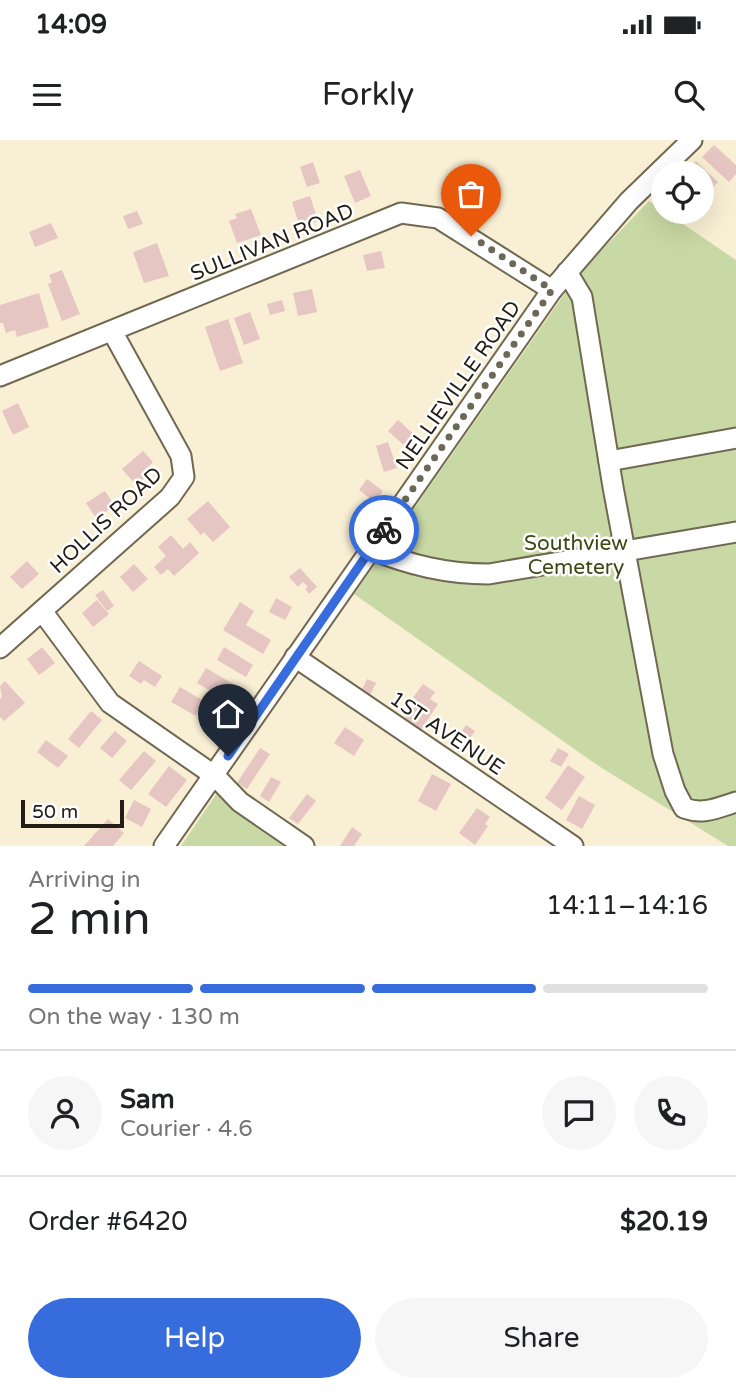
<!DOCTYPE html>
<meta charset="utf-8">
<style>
body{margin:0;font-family:"Varela Round",sans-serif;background:#f6f6f6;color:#202124;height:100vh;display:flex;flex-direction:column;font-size:26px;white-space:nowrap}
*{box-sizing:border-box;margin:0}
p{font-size:23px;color:#757577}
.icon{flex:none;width:38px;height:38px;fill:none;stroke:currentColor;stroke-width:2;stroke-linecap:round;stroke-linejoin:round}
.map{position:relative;height:706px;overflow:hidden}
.panel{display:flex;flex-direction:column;background:#fff;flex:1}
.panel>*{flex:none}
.fabs{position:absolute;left:651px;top:21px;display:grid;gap:14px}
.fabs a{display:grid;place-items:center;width:63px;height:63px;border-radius:50%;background:#fff;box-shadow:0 7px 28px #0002;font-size:35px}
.scale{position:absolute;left:21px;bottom:18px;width:103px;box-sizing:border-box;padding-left:7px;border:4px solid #221e15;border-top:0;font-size:19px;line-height:24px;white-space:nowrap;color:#221e15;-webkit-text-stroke:5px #fff;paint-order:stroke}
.pin{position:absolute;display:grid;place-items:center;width:60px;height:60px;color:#fff;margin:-72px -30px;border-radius:50% 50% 50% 0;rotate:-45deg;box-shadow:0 0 7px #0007}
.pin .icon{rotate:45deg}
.courier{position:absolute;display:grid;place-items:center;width:70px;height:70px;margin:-35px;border:5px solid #366cdc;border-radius:50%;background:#fff;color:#222;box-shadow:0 2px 9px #0007}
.headline em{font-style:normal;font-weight:600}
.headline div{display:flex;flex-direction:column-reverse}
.headline{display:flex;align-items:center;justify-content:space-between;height:119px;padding:0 28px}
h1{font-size:46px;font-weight:600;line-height:52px}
.bar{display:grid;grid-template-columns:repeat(4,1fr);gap:10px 7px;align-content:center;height:84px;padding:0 28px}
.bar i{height:9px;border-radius:5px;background:#e0e0e0}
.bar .on{background:#366cdc}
.bar p{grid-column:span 4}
.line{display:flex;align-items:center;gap:18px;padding:0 28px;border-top:2px solid #e0e0e0}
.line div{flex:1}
.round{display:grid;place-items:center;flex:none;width:74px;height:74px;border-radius:37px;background:#f6f6f6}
.action{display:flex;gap:14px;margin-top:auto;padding:14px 28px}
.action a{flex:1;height:80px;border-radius:42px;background:#366cdc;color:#fff;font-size:28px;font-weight:600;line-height:80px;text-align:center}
.action a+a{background:#f6f6f6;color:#202124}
.status{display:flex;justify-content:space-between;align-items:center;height:49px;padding:0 35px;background:#fff;direction:ltr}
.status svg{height:19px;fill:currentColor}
header{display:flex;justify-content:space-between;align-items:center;height:91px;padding:0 28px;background:#fff;font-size:32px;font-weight:600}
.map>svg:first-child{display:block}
</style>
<div class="status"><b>14:09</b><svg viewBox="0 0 49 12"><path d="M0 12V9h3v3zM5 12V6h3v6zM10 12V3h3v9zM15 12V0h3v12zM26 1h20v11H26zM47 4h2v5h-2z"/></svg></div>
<header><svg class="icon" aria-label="menu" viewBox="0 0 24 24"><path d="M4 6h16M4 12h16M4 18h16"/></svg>Forkly<svg class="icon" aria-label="search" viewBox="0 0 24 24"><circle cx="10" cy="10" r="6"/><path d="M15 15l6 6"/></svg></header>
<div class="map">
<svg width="736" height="706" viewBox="0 0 736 706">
<rect width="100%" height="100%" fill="#f9efd4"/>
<!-- green -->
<g fill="#c9d9a5">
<polygon points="649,61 736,120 736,706 728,706 597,625 354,454 577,136"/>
<polygon points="217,653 290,706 181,706"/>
</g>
<!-- building -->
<g fill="#e6c6c2">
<polygon points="714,5 736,25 736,34 729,42 702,17"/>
<polygon points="696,21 718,42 707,54 702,49 702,33 685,33"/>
<polygon points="313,22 320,43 307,47 300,27"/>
<polygon points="360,30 371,56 355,63 344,36"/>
<polygon points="310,56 318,81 300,87 292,62"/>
<polygon points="251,69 261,95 237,103 229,81 237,78 235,74"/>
<polygon points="137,71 143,84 128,89 123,76"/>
<polygon points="51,83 58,98 35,107 29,92"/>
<polygon points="157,103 169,136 144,143 133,112"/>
<polygon points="381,111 385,128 367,131 363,115"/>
<polygon points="62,130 80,174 62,181 48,144 52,142 49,135"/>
<polygon points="312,149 317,172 298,176 293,153"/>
<polygon points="39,153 49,187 17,197 15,190 6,193 3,183 0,183 0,165"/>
<polygon points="282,160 285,171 270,175 267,164"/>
<polygon points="250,172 260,199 244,205 234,178"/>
<polygon points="228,179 243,223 220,231 205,187"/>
<polygon points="18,263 29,287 13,295 2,271"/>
<polygon points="398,280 419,299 409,310 388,291"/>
<polygon points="388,302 397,328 384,332 376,306"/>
<polygon points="143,311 153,322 146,329 150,333 136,345 122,329"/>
<polygon points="367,339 383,351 375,362 359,350"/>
<polygon points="105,351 115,366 96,378 86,363"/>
<polygon points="208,361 230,387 213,402 204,392 201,395 187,379"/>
<polygon points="171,395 183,409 190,402 199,413 174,436 168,429 161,435 154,427 166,416 158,407"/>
<polygon points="27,421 39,434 22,449 10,437"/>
<polygon points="134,424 148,439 133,452 120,437"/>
<polygon points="300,428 317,447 309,454 305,449 308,447 303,442 298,447 289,437"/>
<polygon points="103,450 114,466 107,471 95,455"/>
<polygon points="276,458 292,467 285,480 269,472"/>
<polygon points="97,460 109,474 93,487 82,473"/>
<polygon points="240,462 254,471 246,485 271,500 263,514 223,490"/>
<polygon points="42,507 55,523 39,535 27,519"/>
<polygon points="224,507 253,525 246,537 217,520"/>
<polygon points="139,521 162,536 155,547 144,540 141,544 129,536"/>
<polygon points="206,528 233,544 224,559 197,543"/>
<polygon points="367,539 376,543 369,557 360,553"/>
<polygon points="5,541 25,563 4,581 0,577 0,559 2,557 0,546"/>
<polygon points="423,544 435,552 430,559 438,564 419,593 402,582 413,566 409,563"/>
<polygon points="180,547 204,561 196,576 171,562"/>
<polygon points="91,571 102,580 79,608 68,599"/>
<polygon points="466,585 475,591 460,613 451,607"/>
<polygon points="345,587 364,600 354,616 334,603"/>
<polygon points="115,591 127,601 112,618 100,608"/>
<polygon points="46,600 68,616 58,628 37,612"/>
<polygon points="260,608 270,614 247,649 237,643"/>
<polygon points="558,608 569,614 561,627 550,621"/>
<polygon points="144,611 156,621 131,650 119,640"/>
<polygon points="568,625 585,637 562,670 545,658"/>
<polygon points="169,626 187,640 166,667 148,654"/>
<polygon points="432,634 451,644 436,671 418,661"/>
<polygon points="271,637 281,642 269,662 260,656"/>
<polygon points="307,654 316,661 298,684 289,678"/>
<polygon points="579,656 595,665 582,689 566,680"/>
<polygon points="134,660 151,669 142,687 125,678"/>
<polygon points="477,668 490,677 485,684 488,686 475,705 459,693"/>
<polygon points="108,679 124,693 113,706 84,706"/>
<polygon points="352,687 362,694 354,706 340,706"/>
</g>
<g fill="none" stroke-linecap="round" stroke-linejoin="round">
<defs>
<g id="minor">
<path d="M567 132 582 157 613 347 663 614 675 651 684 668C703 675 717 668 736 662"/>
<polyline points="0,236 401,73 438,78 552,150"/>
<polyline points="609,321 736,298"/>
<path d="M370 409C410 425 446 434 489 434L736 392"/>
<polyline points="42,471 110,563 215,636 240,662 304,706"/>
<polyline points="0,508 170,357 184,337 181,316 112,191"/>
<polyline points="295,517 573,706"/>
<polyline points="164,706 552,150 629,61 692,0"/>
</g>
</defs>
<!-- minor casing -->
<use href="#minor" stroke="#706850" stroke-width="23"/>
<!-- minor -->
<use href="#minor" stroke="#fff" stroke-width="19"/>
</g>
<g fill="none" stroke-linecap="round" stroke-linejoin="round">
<!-- done -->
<polyline stroke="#6d6758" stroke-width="7" stroke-dasharray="0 12.6" points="384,390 552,150 471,96"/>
<!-- route -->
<polyline stroke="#366cdc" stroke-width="9" points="228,616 384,390"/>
</g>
<g text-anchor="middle" stroke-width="5" stroke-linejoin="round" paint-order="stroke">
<!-- street labels -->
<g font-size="21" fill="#221e15" stroke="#fff">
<text transform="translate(272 102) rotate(-22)" y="7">SULLIVAN ROAD</text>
<text transform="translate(458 245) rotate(-55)" y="7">NELLIEVILLE ROAD</text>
<text transform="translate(106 380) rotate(-43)" y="7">HOLLIS ROAD</text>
<text transform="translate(447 593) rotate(34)" y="7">1ST AVENUE</text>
</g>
<!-- park labels -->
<g font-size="21" fill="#3b4811" stroke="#fff">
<text x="576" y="410">Southview<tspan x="576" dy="24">Cemetery</tspan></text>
</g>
</g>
</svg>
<div class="fabs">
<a><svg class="icon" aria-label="locate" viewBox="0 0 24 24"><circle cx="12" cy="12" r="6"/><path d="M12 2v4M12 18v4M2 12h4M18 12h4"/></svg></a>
</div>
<div class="scale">50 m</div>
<div class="pin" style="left:471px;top:96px;background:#ea580c"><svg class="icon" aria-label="bag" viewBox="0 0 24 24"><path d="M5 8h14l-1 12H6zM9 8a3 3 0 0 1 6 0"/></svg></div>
<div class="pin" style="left:228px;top:616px;background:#1f2937"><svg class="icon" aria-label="home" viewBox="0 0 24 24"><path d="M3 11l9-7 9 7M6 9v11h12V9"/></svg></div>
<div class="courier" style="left:384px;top:390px"><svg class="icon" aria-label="bike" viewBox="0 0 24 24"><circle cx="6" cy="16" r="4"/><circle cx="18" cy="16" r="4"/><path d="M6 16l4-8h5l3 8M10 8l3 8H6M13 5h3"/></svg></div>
</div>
<section class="panel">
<div class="headline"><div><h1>2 min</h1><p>Arriving in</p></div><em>14:11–14:16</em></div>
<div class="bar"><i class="on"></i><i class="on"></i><i class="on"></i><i></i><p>On the way · 130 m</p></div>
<div class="line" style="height:126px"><a class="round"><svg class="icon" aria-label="person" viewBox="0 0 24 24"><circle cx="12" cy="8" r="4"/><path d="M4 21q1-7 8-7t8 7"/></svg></a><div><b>Sam</b><p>Courier · 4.6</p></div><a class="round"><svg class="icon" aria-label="chat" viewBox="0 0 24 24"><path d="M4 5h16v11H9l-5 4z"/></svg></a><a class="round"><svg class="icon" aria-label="phone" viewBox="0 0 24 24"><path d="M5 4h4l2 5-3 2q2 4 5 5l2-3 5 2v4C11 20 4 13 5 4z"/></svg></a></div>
<div class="line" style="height:91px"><div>Order #6420</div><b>$20.19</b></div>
<div class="action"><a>Help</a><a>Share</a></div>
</section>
